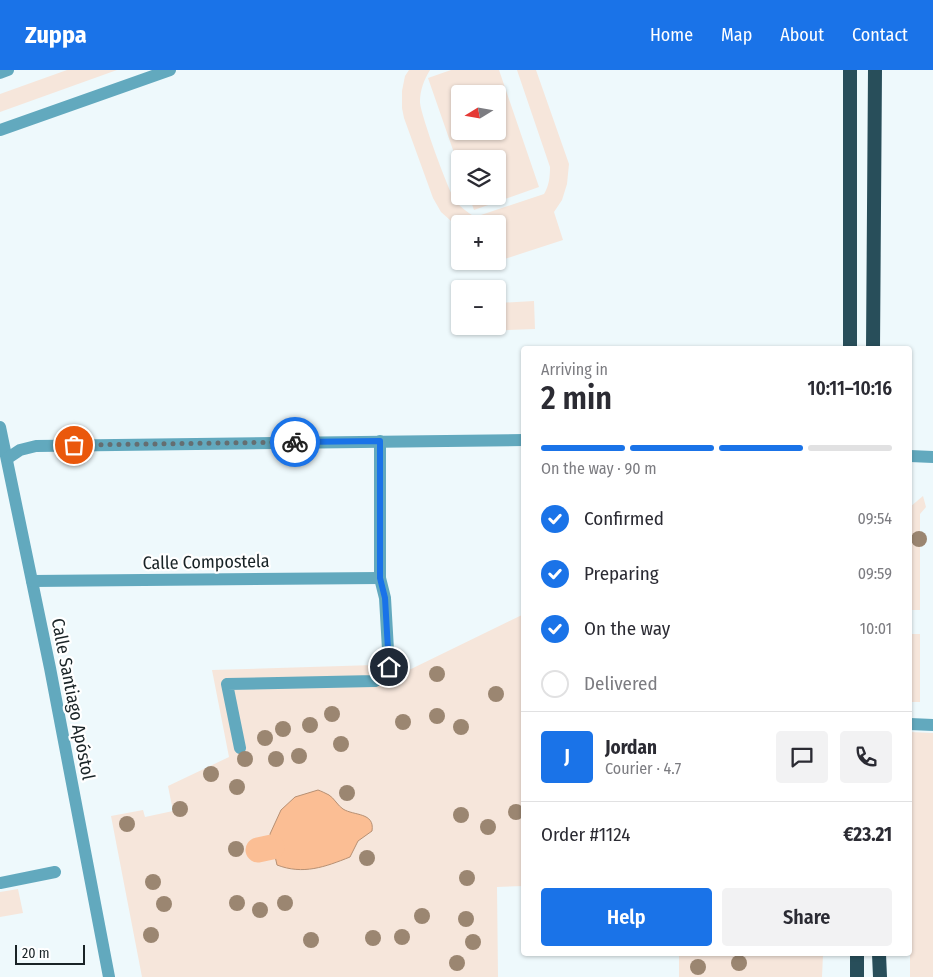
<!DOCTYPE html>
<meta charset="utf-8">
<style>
body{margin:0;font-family:"Fira Sans Condensed",sans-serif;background:#f2f2f3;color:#2b2b33;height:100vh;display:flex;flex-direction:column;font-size:19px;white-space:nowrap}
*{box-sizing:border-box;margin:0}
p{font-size:16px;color:#7c7c81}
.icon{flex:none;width:28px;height:28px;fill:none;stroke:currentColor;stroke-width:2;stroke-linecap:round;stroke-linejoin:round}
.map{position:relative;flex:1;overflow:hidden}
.panel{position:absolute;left:521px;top:276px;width:391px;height:610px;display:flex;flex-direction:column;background:#fff;border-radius:5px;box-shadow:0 1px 4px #0004}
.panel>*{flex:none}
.needle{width:32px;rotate:259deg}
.controls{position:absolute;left:451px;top:15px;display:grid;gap:10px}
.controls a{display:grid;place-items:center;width:55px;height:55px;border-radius:5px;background:#fff;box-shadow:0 1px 4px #0004;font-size:25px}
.scale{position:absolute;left:15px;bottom:12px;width:70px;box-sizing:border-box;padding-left:5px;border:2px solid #192326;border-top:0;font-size:14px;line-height:18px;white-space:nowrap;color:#192326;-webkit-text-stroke:4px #fff;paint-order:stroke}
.pin{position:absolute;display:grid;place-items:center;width:42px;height:42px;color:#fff;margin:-21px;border:2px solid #fff;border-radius:50%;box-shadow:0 1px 5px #0007}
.courier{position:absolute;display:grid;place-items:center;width:50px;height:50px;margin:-25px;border:4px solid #1a73e8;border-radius:50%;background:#fff;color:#222;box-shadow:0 1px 6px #0007}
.head em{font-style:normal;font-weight:600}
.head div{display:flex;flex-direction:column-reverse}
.head{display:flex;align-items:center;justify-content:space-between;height:85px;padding:0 20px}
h1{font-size:32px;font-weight:600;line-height:38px}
.bar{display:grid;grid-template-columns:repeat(4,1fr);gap:8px 5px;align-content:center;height:60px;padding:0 20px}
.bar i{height:6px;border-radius:4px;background:#e1e1e2}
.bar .selected{background:#1a73e8}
.bar p{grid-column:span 4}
.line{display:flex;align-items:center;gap:12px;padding:0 20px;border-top:1px solid #e1e1e2}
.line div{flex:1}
.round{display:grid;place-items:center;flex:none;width:52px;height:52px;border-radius:5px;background:#f2f2f3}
ol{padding:0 20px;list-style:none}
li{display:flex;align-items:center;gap:15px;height:55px}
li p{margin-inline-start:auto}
li .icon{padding:5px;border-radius:50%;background:#1a73e8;color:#fff;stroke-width:4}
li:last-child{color:#7c7c81}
li i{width:28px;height:28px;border:2px solid #e1e1e2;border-radius:50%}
.primary-button{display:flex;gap:10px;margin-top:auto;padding:10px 20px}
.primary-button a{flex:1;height:58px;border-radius:5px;background:#1a73e8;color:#fff;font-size:20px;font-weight:600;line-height:58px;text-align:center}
.primary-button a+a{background:#f2f2f3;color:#2b2b33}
header{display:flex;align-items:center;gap:30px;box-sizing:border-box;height:70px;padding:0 25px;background:#1a73e8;color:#fff}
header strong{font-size:24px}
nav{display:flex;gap:28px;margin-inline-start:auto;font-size:18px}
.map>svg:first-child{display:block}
</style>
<header>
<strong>Zuppa</strong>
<nav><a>Home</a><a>Map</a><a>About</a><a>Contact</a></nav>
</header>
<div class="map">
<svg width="933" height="907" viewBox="0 0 933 907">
<rect width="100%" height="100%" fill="#eef9fc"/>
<!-- green -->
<g fill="#f6e6db" fill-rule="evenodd">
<polygon points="67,0 117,0 0,42 0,24"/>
<path d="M409 0H430C424 10 420 20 420 32 420 43 448 120 455 130 460 137 467 142 475 147L544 124C549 116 550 107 550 97L517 0H536L569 94 567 114 562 130 554 142 563 170 477 198 475 191H498V154H460V159L441 142 433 128 404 48 402 38V21L405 6Z"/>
<path d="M451 0H499L539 117 474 140 469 126H498V89H460V100L428 8ZM460 24H498V61H460Z"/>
<polygon points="534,231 535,259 485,261 484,256 498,256 498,233"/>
<polygon points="923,426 926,437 920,444 920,540 910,540 910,437"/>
<polygon points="524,544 524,816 497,817 498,907 142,907 111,746 143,740 145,747 173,741 168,716 229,687 212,600 374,595 409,600"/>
<rect x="910" y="564" width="10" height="68"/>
<polygon points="910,662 933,663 933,907 910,907"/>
<polygon points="18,819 23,843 0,847 0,822"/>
<polygon points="679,884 823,884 822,907 679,907"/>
</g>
<!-- water -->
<path fill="#fbbe94" stroke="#b79073" d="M318 720C321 721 325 723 329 725 334 728 338 736 343 739 354 746 375 742 372 761L358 771 350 787C325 797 303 805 277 795L270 764 281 740 295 727Z"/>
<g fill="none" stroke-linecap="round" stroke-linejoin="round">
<!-- canal -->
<polyline stroke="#fbbe94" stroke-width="25" points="258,780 272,777"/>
<!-- service -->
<polyline stroke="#62a9be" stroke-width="12" points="240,678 227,614 375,611 388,605 389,597"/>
<!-- pedestrian -->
<g stroke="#62a9be" stroke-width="12">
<polyline points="910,654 933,655"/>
<polyline points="0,813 55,802"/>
</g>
<!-- minor -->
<g stroke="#62a9be" stroke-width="12">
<polyline points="0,357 50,598 109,907"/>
<polyline points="380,371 380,508 385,528 389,597"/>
<polyline points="910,386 933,387"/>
<polyline points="8,388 20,380 36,376 524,370"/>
<polyline points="32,511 380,508"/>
</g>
<!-- tertiary -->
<g stroke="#62a9be" stroke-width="12">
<polyline points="0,3 8,0"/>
<polyline points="0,60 170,0"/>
</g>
<!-- trunk -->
<g stroke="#284e5a" stroke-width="14">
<polyline points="850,0 850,279"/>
<polyline points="873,279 875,0"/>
<polyline points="857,884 857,907"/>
<polyline points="879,884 880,907"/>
</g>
</g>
<!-- trees -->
<g fill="#9b8671">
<circle cx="919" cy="469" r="8"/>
<circle cx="437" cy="604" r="8"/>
<circle cx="496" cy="624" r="8"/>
<circle cx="332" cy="644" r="8"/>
<circle cx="437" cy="646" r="8"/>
<circle cx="403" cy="652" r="8"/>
<circle cx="310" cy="655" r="8"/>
<circle cx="461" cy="657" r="8"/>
<circle cx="283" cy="659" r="8"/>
<circle cx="265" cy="668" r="8"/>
<circle cx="341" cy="674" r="8"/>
<circle cx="299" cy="686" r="8"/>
<circle cx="245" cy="689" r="8"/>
<circle cx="276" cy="689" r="8"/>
<circle cx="211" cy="704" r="8"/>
<circle cx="237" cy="717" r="8"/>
<circle cx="347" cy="723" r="8"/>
<circle cx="180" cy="739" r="8"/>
<circle cx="516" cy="742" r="8"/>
<circle cx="461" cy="745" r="8"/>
<circle cx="127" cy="754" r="8"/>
<circle cx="488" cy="757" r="8"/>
<circle cx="236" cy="779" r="8"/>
<circle cx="367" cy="788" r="8"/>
<circle cx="467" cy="808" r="8"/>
<circle cx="153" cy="812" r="8"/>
<circle cx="237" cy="833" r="8"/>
<circle cx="285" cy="833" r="8"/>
<circle cx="164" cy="834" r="8"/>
<circle cx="260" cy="840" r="8"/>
<circle cx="422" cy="846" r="8"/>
<circle cx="466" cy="849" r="8"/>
<circle cx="151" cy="865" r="8"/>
<circle cx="402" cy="867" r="8"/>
<circle cx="373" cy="868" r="8"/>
<circle cx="311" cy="870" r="8"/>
<circle cx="473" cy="872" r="8"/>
<circle cx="457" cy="893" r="8"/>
<circle cx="739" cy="893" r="8"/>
<circle cx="698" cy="897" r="8"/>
</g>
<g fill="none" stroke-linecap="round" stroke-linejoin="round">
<!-- done -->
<polyline stroke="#646e71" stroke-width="5" stroke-dasharray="0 9" points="74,375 295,372"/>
<!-- route -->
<polyline stroke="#1a73e8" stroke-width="6" points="295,372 380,371 380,508 385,528 389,597"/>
</g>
<g text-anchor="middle" stroke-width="4.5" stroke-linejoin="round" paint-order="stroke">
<!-- street labels -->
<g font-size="18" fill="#192326" stroke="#fff">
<text transform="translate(206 492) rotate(-1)" y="6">Calle Compostela</text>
<text transform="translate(73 629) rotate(79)" y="6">Calle Santiago Apóstol</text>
</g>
</g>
</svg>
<div class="controls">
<a><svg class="needle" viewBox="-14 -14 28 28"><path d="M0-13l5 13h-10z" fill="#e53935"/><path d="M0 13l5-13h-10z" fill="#7c7c81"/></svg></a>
<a><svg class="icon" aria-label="layers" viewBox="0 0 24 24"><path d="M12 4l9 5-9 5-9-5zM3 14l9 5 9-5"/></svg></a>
<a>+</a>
<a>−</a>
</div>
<div class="scale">20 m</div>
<div class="pin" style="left:74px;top:375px;background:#ea580c"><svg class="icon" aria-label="bag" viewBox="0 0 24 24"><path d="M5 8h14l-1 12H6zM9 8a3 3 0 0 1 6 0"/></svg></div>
<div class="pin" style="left:389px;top:597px;background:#1f2937"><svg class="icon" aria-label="home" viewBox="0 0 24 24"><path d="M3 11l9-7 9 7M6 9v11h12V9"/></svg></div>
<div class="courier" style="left:295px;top:372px"><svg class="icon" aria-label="bike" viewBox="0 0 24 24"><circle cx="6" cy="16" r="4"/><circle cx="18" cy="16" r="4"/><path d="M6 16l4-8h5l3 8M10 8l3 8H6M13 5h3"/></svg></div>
<section class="panel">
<div class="head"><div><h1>2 min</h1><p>Arriving in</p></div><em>10:11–10:16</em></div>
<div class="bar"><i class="selected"></i><i class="selected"></i><i class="selected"></i><i></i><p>On the way · 90 m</p></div>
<ol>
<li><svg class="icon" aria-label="check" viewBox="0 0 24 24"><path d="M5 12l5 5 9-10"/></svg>Confirmed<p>09:54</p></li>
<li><svg class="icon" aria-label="check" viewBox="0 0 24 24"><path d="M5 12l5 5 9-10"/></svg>Preparing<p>09:59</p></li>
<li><svg class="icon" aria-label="check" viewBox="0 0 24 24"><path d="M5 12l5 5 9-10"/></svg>On the way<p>10:01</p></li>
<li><i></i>Delivered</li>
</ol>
<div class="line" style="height:90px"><b class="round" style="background:#1a73e8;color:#fff">J</b><div><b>Jordan</b><p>Courier · 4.7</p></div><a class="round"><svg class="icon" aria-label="chat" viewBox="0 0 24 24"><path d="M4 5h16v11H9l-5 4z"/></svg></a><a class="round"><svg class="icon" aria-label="phone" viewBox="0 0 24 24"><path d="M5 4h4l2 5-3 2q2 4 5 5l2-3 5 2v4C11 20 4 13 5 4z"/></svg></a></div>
<div class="line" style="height:65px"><div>Order #1124</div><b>€23.21</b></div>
<div class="primary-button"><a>Help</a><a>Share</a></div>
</section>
</div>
